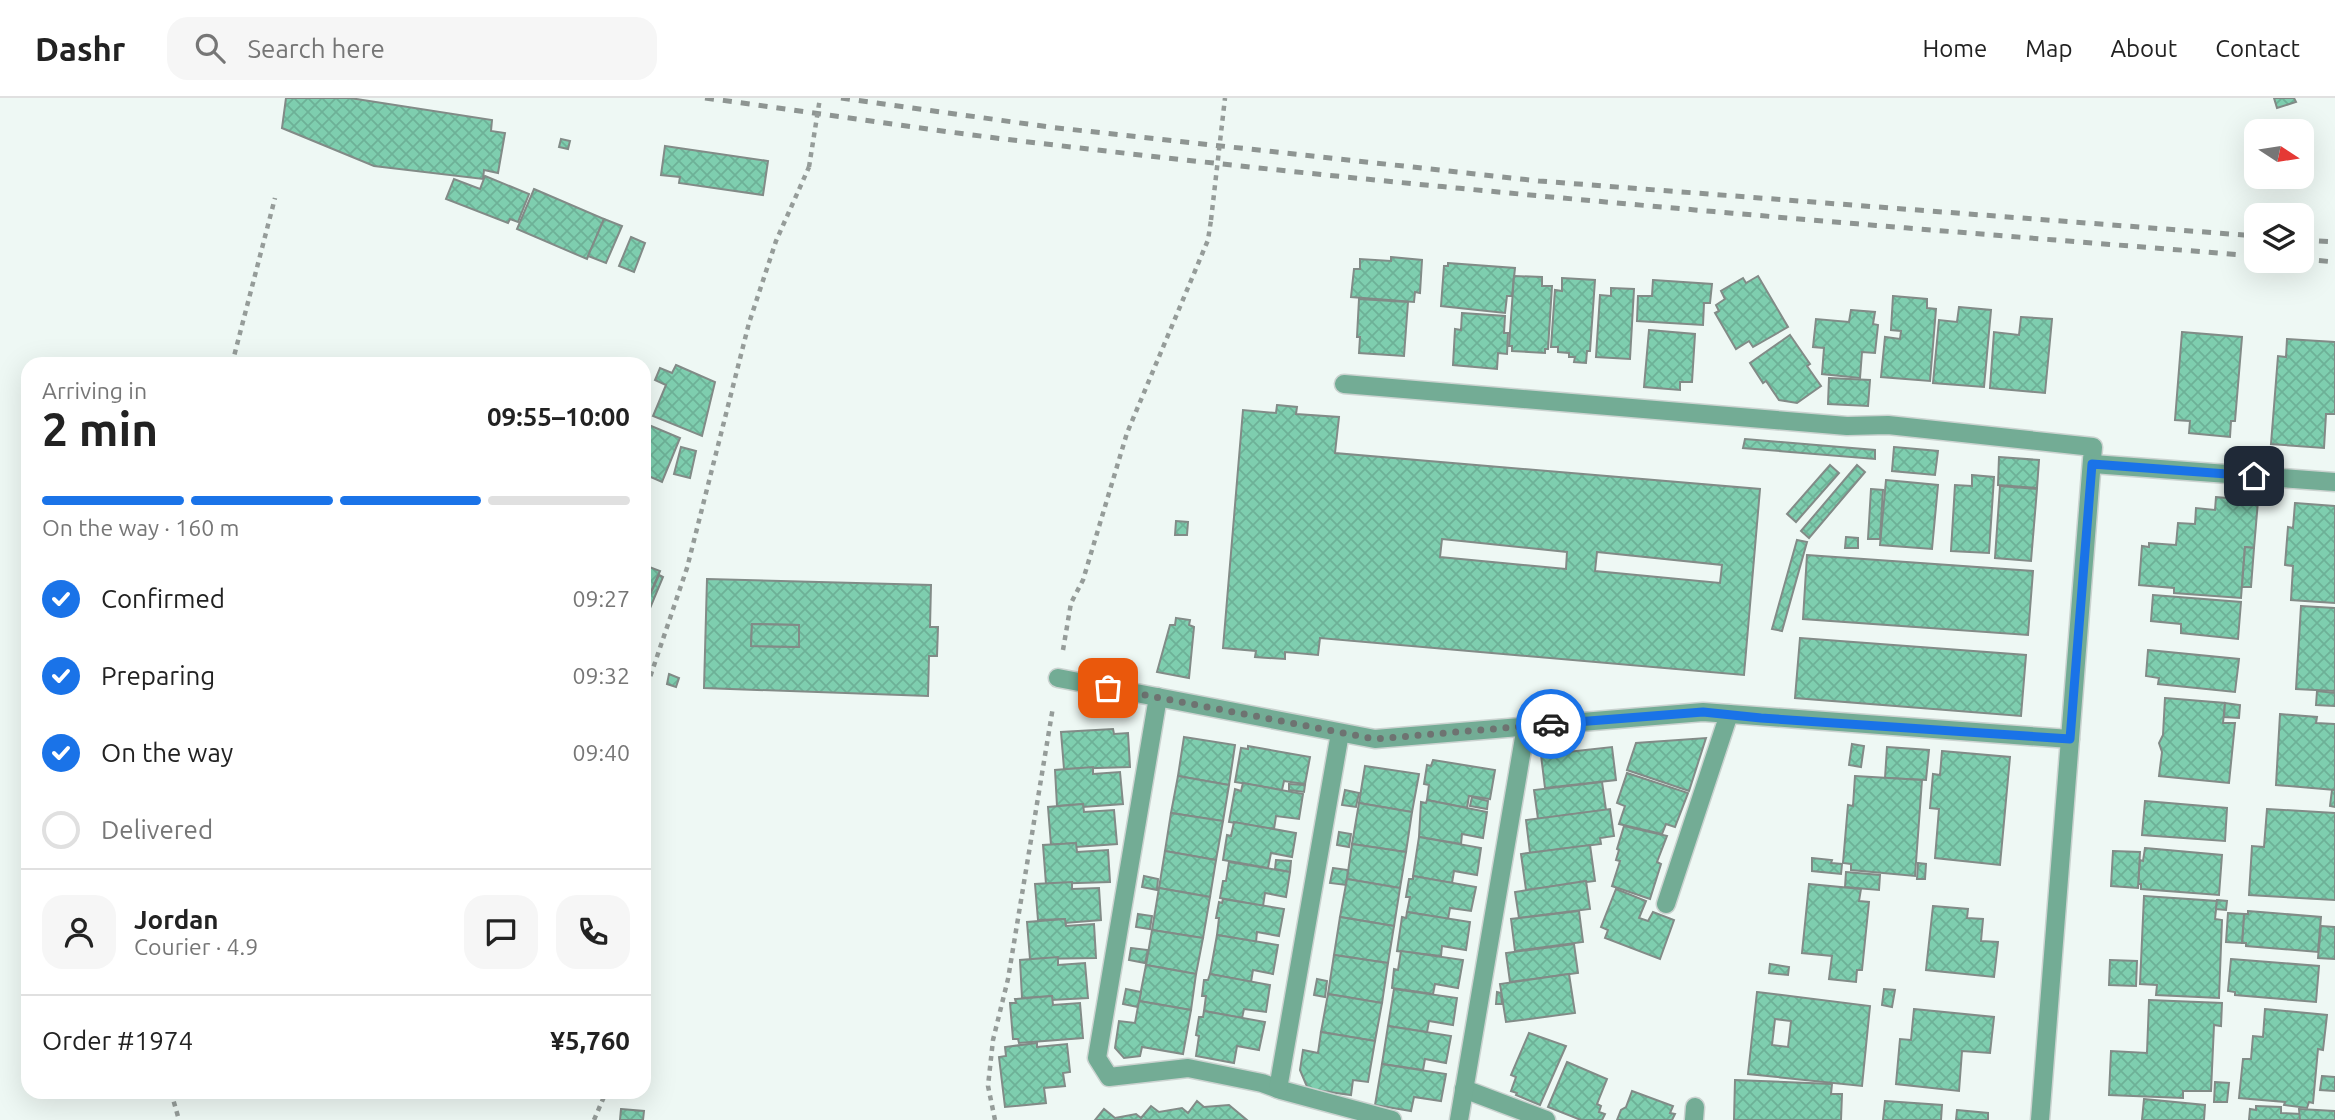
<!DOCTYPE html>
<meta charset="utf-8">
<style>
body{margin:0;font-family:Ubuntu,sans-serif;background:#f6f6f6;color:#222;height:100vh;display:flex;flex-direction:column;font-size:26px;white-space:nowrap}
*{box-sizing:border-box;margin:0}
p{font-size:23px;color:#767676}
.icon{flex:none;width:38px;height:38px;fill:none;stroke:currentColor;stroke-width:2;stroke-linecap:round;stroke-linejoin:round}
.map{position:relative;flex:1;overflow:hidden}
.details{position:absolute;left:21px;top:259px;width:630px;height:742px;display:flex;flex-direction:column;background:#fff;border-radius:21px;box-shadow:0 7px 28px #0002}
.details>*{flex:none}
.needle{width:46px;rotate:102deg}
.controls{position:absolute;left:2244px;top:21px;display:grid;gap:14px}
.controls a{display:grid;place-items:center;width:70px;height:70px;border-radius:14px;background:#fff;box-shadow:0 7px 28px #0002;font-size:35px}
.pin{position:absolute;display:grid;place-items:center;width:60px;height:60px;color:#fff;margin:-30px;border-radius:14px;box-shadow:0 4px 10px #0006}
.courier{position:absolute;display:grid;place-items:center;width:70px;height:70px;margin:-35px;border:5px solid #1a73e8;border-radius:50%;background:#fff;color:#222;box-shadow:0 2px 9px #0007}
.overview em{font-style:normal;font-weight:700}
.overview div{display:flex;flex-direction:column-reverse}
.overview{display:flex;align-items:center;justify-content:space-between;height:119px;padding:0 21px}
h1{font-size:46px;font-weight:700;line-height:52px}
.bar{display:grid;grid-template-columns:repeat(4,1fr);gap:10px 7px;align-content:center;height:84px;padding:0 21px}
.bar i{height:9px;border-radius:5px;background:#e0e0e0}
.bar .on{background:#1a73e8}
.bar p{grid-column:span 4}
.line{display:flex;align-items:center;gap:18px;padding:0 21px;border-top:2px solid #e0e0e0}
.line div{flex:1}
.round{display:grid;place-items:center;flex:none;width:74px;height:74px;border-radius:21px;background:#f6f6f6}
ol{padding:0 21px;list-style:none}
li{display:flex;align-items:center;gap:21px;height:77px}
li p{margin-inline-start:auto}
li .icon{padding:7px;border-radius:50%;background:#1a73e8;color:#fff;stroke-width:4}
li:last-child{color:#767676}
li i{width:38px;height:38px;border:4px solid #e0e0e0;border-radius:50%}
header{display:flex;align-items:center;gap:42px;box-sizing:border-box;height:98px;padding:0 35px;background:#fff;border-bottom:2px solid #e0e0e0}
header strong{font-size:33px}
nav{display:flex;gap:38px;margin-inline-start:auto;font-size:24px}
.search{width:490px;height:63px;background:#f6f6f6;display:flex;align-items:center;gap:18px;box-sizing:border-box;padding:0 24px;border-radius:21px;color:#767676;font-size:26px}
.map>svg:first-child{display:block}
</style>
<header>
<strong>Dashr</strong>
<div class="search"><svg class="icon" aria-label="search" viewBox="0 0 24 24"><circle cx="10" cy="10" r="6"/><path d="M15 15l6 6"/></svg>Search here</div>
<nav><a>Home</a><a>Map</a><a>About</a><a>Contact</a></nav>
</header>
<div class="map">
<svg width="2335" height="1022" viewBox="0 0 2335 1022">
<defs>
<pattern id="building-cross-hatch" width="8" height="8" patternUnits="userSpaceOnUse" patternTransform="scale(1.75)"><rect width="8" height="8" fill="#7eceaf"/><path d="M0 0l8 8M0 8l8-8" fill="none" stroke="#6db197"/></pattern>
</defs>
<rect width="100%" height="100%" fill="#eef8f4"/>
<!-- building -->
<g fill="url(#building-cross-hatch)" stroke="#828b87" stroke-width="2" fill-rule="evenodd">
<polygon points="286,0 350,0 492,22 491,33 505,35 498,75 484,72 483,81 374,68 282,30"/>
<polygon points="2274,0 2294,0 2296,4 2277,10"/>
<polygon points="561,41 570,43 568,51 559,49"/>
<polygon points="665,48 768,63 763,97 679,85 680,79 661,77"/>
<polygon points="485,78 529,96 518,124 510,121 508,125 446,101 454,81 480,91"/>
<polygon points="534,91 604,121 587,161 517,131"/>
<polygon points="604,121 622,128 606,165 588,158"/>
<polygon points="631,139 645,145 634,174 619,168"/>
<polygon points="1391,159 1422,162 1420,195 1415,194 1414,204 1351,199 1354,171 1360,171 1360,161 1391,163"/>
<polygon points="1448,165 1515,170 1512,198 1507,198 1505,215 1441,208 1444,168 1448,168"/>
<polygon points="1514,178 1542,179 1542,188 1552,188 1548,251 1545,251 1545,255 1512,253 1512,248 1509,248"/>
<polygon points="1758,178 1788,229 1753,249 1749,243 1736,251 1715,215 1719,213 1716,207 1725,201 1721,193 1743,180 1746,185"/>
<polygon points="1562,180 1595,182 1590,253 1587,253 1586,265 1574,264 1575,259 1569,259 1569,255 1558,254 1558,249 1551,249 1555,192 1562,193"/>
<polygon points="1653,182 1712,186 1710,205 1704,205 1703,227 1637,223 1638,198 1652,198"/>
<polygon points="1611,190 1634,191 1630,261 1596,259 1600,197 1611,198"/>
<polygon points="1893,198 1927,201 1927,210 1936,211 1930,283 1881,279 1885,239 1900,241 1901,233 1891,232"/>
<polygon points="1359,201 1408,204 1404,258 1359,255 1360,239 1357,239"/>
<polygon points="1959,209 1991,212 1984,289 1933,285 1939,222 1957,224"/>
<polygon points="1851,212 1875,214 1873,226 1878,227 1875,255 1862,254 1860,280 1822,276 1824,250 1813,249 1816,221 1849,224"/>
<polygon points="1462,215 1505,218 1504,235 1508,235 1507,256 1498,255 1497,271 1453,267 1455,231 1461,232"/>
<polygon points="2021,219 2052,221 2045,295 1990,290 1994,234 2019,237"/>
<polygon points="1649,232 1695,236 1692,284 1680,284 1680,292 1644,289"/>
<polygon points="2182,234 2242,239 2235,323 2231,323 2230,339 2189,335 2190,323 2175,322"/>
<polygon points="1790,237 1810,266 1807,268 1821,288 1797,305 1779,302 1766,283 1763,285 1750,265"/>
<polygon points="2287,241 2335,244 2335,316 2326,316 2324,350 2271,346 2278,258 2286,259"/>
<polygon points="676,267 715,284 702,338 653,318 666,287 655,282 660,270 672,275"/>
<polygon points="1829,280 1870,282 1868,308 1828,306"/>
<path d="M1277 307 1297 309 1296 316 1339 319 1335 355 1760 391 1744 577 1320 540 1318 557 1285 554V561L1255 559 1256 553 1223 550 1243 312 1276 315ZM1442 441 1567 454 1566 471 1440 459ZM1597 454 1722 467 1720 485 1595 473Z"/>
<polygon points="644,325 680,340 662,384 644,376"/>
<polygon points="1745,341 1875,352 1875,361 1743,350"/>
<polygon points="681,349 696,353 690,380 674,376"/>
<polygon points="1894,349 1938,353 1935,377 1892,373"/>
<polygon points="1999,359 2039,362 2037,390 1998,387"/>
<polygon points="1830,367 1839,375 1796,424 1787,416"/>
<polygon points="1857,367 1865,374 1809,440 1801,433"/>
<polygon points="1972,377 1994,379 1989,455 1951,453 1955,387 1972,388"/>
<polygon points="1886,382 1938,387 1932,451 1880,447"/>
<polygon points="2000,388 2037,391 2031,463 1995,460"/>
<polygon points="1871,391 1883,392 1880,441 1868,441"/>
<polygon points="2216,399 2258,403 2254,450 2245,449 2241,500 2174,495 2174,490 2139,487 2142,448 2149,449 2149,445 2176,447 2178,425 2195,426 2196,410 2215,412"/>
<polygon points="2295,405 2335,408 2335,505 2291,502 2293,468 2285,467 2288,429 2293,430"/>
<polygon points="1176,423 1188,424 1187,437 1175,437"/>
<polygon points="1846,439 1858,440 1858,450 1845,450"/>
<polygon points="1797,442 1807,444 1782,533 1772,531"/>
<polygon points="2245,449 2254,450 2251,489 2242,489"/>
<polygon points="1807,457 2033,473 2028,537 1803,521"/>
<polygon points="644,467 660,473 644,510"/>
<polygon points="659,477 663,479 648,515 644,514 644,510"/>
<path d="M707 481 931 487 930 529H938L937 558H929L928 598 704 590ZM752 526 799 527V549L751 548Z"/>
<polygon points="2153,497 2241,504 2238,541 2181,535 2181,526 2151,523"/>
<polygon points="2301,508 2335,510 2335,593 2296,591"/>
<polygon points="1176,520 1190,522 1189,527 1194,529 1189,580 1157,574 1170,527 1175,527"/>
<polygon points="752,526 799,527 799,549 751,548"/>
<polygon points="1800,540 2026,557 2021,618 1795,600"/>
<polygon points="2148,552 2239,561 2235,594 2158,586 2159,580 2146,578"/>
<polygon points="669,576 679,580 676,589 667,586"/>
<polygon points="2317,593 2335,595 2335,608 2316,607"/>
<polygon points="2165,600 2225,605 2223,625 2235,625 2229,685 2159,678 2162,654 2159,645 2163,637"/>
<polygon points="2225,605 2240,607 2239,620 2224,619"/>
<polygon points="2280,616 2317,619 2316,625 2335,626 2335,692 2276,687"/>
<polygon points="1113,631 1114,636 1128,635 1130,669 1064,671 1061,634"/>
<polygon points="1184,639 1235,647 1229,687 1178,678"/>
<polygon points="1706,640 1689,693 1627,672 1636,645"/>
<polygon points="1852,646 1864,648 1861,669 1849,667"/>
<polygon points="1248,648 1310,659 1305,686 1284,683 1282,692 1235,684 1241,650 1248,651"/>
<polygon points="1612,649 1616,682 1545,690 1541,657"/>
<polygon points="1887,649 1929,652 1926,682 1885,680"/>
<polygon points="1942,653 2010,659 2000,767 1935,760 1939,711 1930,710 1933,676 1940,677"/>
<polygon points="1433,662 1495,672 1490,701 1469,698 1467,710 1427,702 1429,687 1424,686 1427,667 1431,668"/>
<polygon points="1365,668 1419,676 1412,714 1359,705"/>
<polygon points="1093,669 1093,676 1120,674 1123,706 1083,709 1083,706 1057,708 1055,672"/>
<polygon points="1627,675 1688,695 1675,729 1666,726 1662,736 1619,726 1625,708 1617,705"/>
<polygon points="1178,678 1229,687 1223,723 1171,715"/>
<polygon points="1855,678 1922,682 1915,778 1851,772 1851,766 1843,765 1848,707 1853,708"/>
<polygon points="1602,684 1606,712 1538,721 1534,692"/>
<polygon points="1243,685 1303,696 1299,721 1276,718 1274,731 1229,724 1235,691 1241,693"/>
<polygon points="1289,686 1305,687 1304,694 1289,692"/>
<polygon points="1345,692 1359,695 1356,709 1342,707"/>
<polygon points="2332,692 2335,692 2335,709 2330,708"/>
<polygon points="1472,699 1488,703 1487,711 1470,708"/>
<polygon points="1427,702 1487,714 1483,740 1462,736 1461,746 1419,739 1421,704 1426,705"/>
<polygon points="2145,703 2227,710 2225,743 2142,737"/>
<polygon points="1359,705 1412,714 1406,754 1352,746"/>
<polygon points="1083,706 1084,714 1114,712 1117,746 1076,749 1076,745 1051,747 1048,709"/>
<polygon points="1610,711 1614,738 1600,740 1601,746 1530,755 1526,722"/>
<polygon points="2267,711 2335,715 2335,802 2249,797 2252,748 2264,749"/>
<polygon points="1171,715 1223,723 1216,762 1165,753"/>
<polygon points="1234,724 1296,735 1292,759 1271,755 1268,770 1223,762 1227,737 1231,738"/>
<polygon points="1624,728 1667,738 1657,764 1661,766 1650,801 1612,788 1620,763 1616,762 1619,752 1617,751"/>
<polygon points="1339,734 1351,736 1349,749 1337,747"/>
<polygon points="1419,739 1481,750 1477,777 1454,773 1452,785 1413,778"/>
<polygon points="1076,745 1077,754 1108,752 1110,784 1046,786 1043,747"/>
<polygon points="1352,746 1406,754 1400,790 1347,781"/>
<polygon points="1590,747 1595,783 1526,792 1521,756"/>
<polygon points="2145,750 2222,757 2219,797 2141,791 2141,786 2138,786 2140,762 2143,763"/>
<polygon points="1165,753 1216,762 1210,799 1159,790"/>
<polygon points="2113,753 2140,754 2138,790 2111,788"/>
<polygon points="1812,760 1832,762 1831,765 1842,766 1841,776 1812,773"/>
<polygon points="1276,762 1291,763 1290,774 1275,771"/>
<polygon points="1229,764 1290,774 1286,799 1265,795 1263,808 1220,800 1223,783 1226,783"/>
<polygon points="1918,765 1926,766 1925,781 1917,781"/>
<polygon points="1333,770 1348,772 1346,787 1330,785"/>
<polygon points="1846,774 1880,777 1879,792 1845,789"/>
<polygon points="1144,778 1158,781 1157,792 1142,789"/>
<polygon points="1413,778 1476,789 1471,813 1450,810 1448,821 1407,814 1410,799 1406,799 1409,781 1413,781"/>
<polygon points="1347,781 1400,790 1394,828 1340,819"/>
<polygon points="1586,783 1590,811 1519,820 1515,794"/>
<polygon points="1072,784 1072,791 1099,790 1101,822 1065,825 1065,821 1038,822 1035,786"/>
<polygon points="1809,786 1861,791 1859,803 1869,804 1862,872 1857,872 1856,884 1829,881 1832,858 1802,855"/>
<polygon points="1159,790 1210,799 1203,840 1152,832"/>
<polygon points="1616,791 1646,803 1639,820 1648,823 1653,814 1674,822 1660,861 1605,840 1608,832 1601,829"/>
<polygon points="2144,798 2217,803 2215,821 2222,822 2219,900 2156,897 2157,887 2140,886"/>
<polygon points="1223,801 1284,811 1279,838 1257,834 1256,844 1217,837 1219,820 1216,820 1219,804 1222,805"/>
<polygon points="2217,802 2227,803 2226,812 2216,811"/>
<polygon points="1933,808 1968,811 1967,820 1983,821 1981,843 1998,844 1994,879 1926,872"/>
<polygon points="1579,813 1583,844 1515,853 1511,821"/>
<polygon points="2248,813 2321,819 2318,854 2246,848 2246,845 2242,845 2244,816 2248,816"/>
<polygon points="1407,814 1470,824 1466,852 1442,848 1441,858 1397,853 1402,819 1406,820"/>
<polygon points="2228,815 2244,816 2242,845 2226,844"/>
<polygon points="1138,816 1152,818 1150,831 1136,829"/>
<polygon points="1340,819 1394,828 1388,865 1334,857"/>
<polygon points="1065,821 1066,828 1094,826 1096,860 1030,861 1027,824"/>
<polygon points="2321,828 2335,829 2335,861 2318,860"/>
<polygon points="1152,832 1203,840 1196,876 1146,867"/>
<polygon points="1217,837 1278,847 1273,876 1253,872 1251,884 1210,876"/>
<polygon points="1574,846 1578,875 1510,884 1506,855"/>
<polygon points="1131,850 1148,852 1145,865 1129,862"/>
<polygon points="1401,853 1463,862 1458,890 1435,886 1433,896 1392,890 1394,871 1398,872"/>
<polygon points="1334,857 1388,865 1382,905 1328,896"/>
<polygon points="1058,859 1058,867 1085,865 1088,900 1052,902 1052,898 1022,900 1020,862"/>
<polygon points="2231,861 2319,868 2316,904 2235,897 2235,894 2228,893"/>
<polygon points="2110,862 2137,863 2136,888 2109,887"/>
<polygon points="1770,866 1789,869 1788,877 1769,875"/>
<polygon points="1146,867 1196,876 1191,912 1139,903"/>
<polygon points="1210,876 1270,887 1266,914 1244,911 1242,920 1204,913 1206,898 1202,898 1204,882 1208,882"/>
<polygon points="1569,876 1575,915 1506,924 1500,886"/>
<polygon points="1317,881 1327,883 1325,899 1314,897"/>
<polygon points="1126,891 1141,894 1138,909 1123,906"/>
<polygon points="1394,891 1457,900 1453,927 1429,923 1427,934 1388,928"/>
<polygon points="1884,891 1895,892 1892,909 1882,907"/>
<polygon points="1497,894 1501,895 1502,906 1496,906"/>
<path d="M1757 894 1870 908 1862 988 1748 976ZM1775 921 1791 923 1788 949 1772 947Z"/>
<polygon points="1328,896 1382,905 1375,943 1321,934"/>
<polygon points="1052,898 1053,907 1080,905 1083,940 1019,945 1018,941 1013,941 1010,905 1016,905 1015,901"/>
<polygon points="2149,902 2222,905 2221,928 2214,927 2211,993 2183,993 2183,1000 2109,997 2111,953 2147,955"/>
<polygon points="1139,903 1191,912 1183,956 1142,949 1140,958 1124,960 1115,950 1119,923 1135,925"/>
<polygon points="1914,911 1994,919 1990,955 1962,953 1959,993 1896,986 1900,941 1911,942"/>
<polygon points="2265,911 2327,917 2323,952 2318,951 2313,1005 2309,1004 2307,1010 2284,1007 2285,1004 2239,1000 2243,961 2251,961 2253,938 2263,939"/>
<polygon points="1204,913 1265,924 1259,952 1237,948 1234,965 1196,958 1199,938 1196,937 1199,919 1203,919"/>
<polygon points="1388,928 1451,938 1446,965 1425,961 1423,972 1382,966"/>
<polygon points="1321,934 1375,943 1368,984 1353,982 1351,997 1308,991 1300,972 1303,952 1318,955"/>
<polygon points="1529,935 1566,948 1540,1007 1516,997 1517,995 1511,993 1516,979 1511,977"/>
<polygon points="1037,945 1037,949 1067,946 1070,974 1063,975 1065,988 1044,990 1046,1005 1005,1009 999,959 1006,958 1005,949"/>
<polygon points="1567,964 1607,981 1597,1006 1601,1008 1599,1014 1605,1016 1602,1022 1581,1022 1548,1009"/>
<polygon points="1382,966 1446,976 1441,1003 1414,999 1411,1013 1375,1007"/>
<polygon points="2322,978 2335,979 2335,993 2320,992"/>
<polygon points="1735,982 1832,986 1831,996 1842,996 1841,1022 1734,1022"/>
<polygon points="2215,984 2229,985 2227,1004 2214,1004"/>
<polygon points="1632,993 1673,1008 1670,1015 1675,1016 1672,1022 1617,1022 1621,1012 1626,1009"/>
<polygon points="2144,1001 2205,1007 2204,1022 2142,1022"/>
<polygon points="1197,1003 1204,1009 1229,1007 1247,1022 1095,1022 1104,1011 1115,1020 1136,1016 1141,1020 1151,1008 1159,1014 1182,1010 1188,1015"/>
<polygon points="1885,1003 1942,1007 1941,1022 1883,1022"/>
<polygon points="2256,1008 2281,1009 2281,1015 2301,1016 2300,1022 2249,1022 2250,1011 2256,1012"/>
<polygon points="621,1011 644,1013 643,1022 620,1022"/>
<polygon points="2299,1011 2335,1013 2335,1022 2300,1022"/>
<polygon points="1957,1012 1988,1015 1988,1022 1956,1022"/>
</g>
<g fill="none" stroke-linecap="round" stroke-linejoin="round">
<defs>
<g id="minor">
<polyline points="1344,286 1847,328 1888,327 2093,349 2040,1022"/>
<polyline points="2093,366 2335,384"/>
<polyline points="1058,580 1375,641 1703,614 2070,641"/>
<polyline points="1158,599 1097,960 1109,979 1188,970 1262,985 1281,992 1392,1022"/>
<polyline points="1666,806 1729,616"/>
<polyline points="1278,991 1340,635"/>
<polyline points="1464,991 1546,1022"/>
<polyline points="1459,1022 1526,628"/>
<polyline points="1694,1022 1695,1009"/>
</g>
</defs>
<!-- minor casing -->
<use href="#minor" stroke="#cbd3d0" stroke-width="21"/>
<!-- path -->
<g stroke="#959c99" stroke-width="4.5" stroke-dasharray="5 5" stroke-linecap="butt">
<polyline points="232,266 275,100"/>
<polyline points="1063,552 1071,505 1083,482 1127,335 1208,142 1211,122"/>
<polyline points="644,597 687,470 749,225 776,143 809,69"/>
<polyline points="171,994 179,1022"/>
<polyline points="594,1022 606,994"/>
<polyline points="995,1022 988,988 993,942 1008,881 1053,609"/>
</g>
<!-- minor -->
<use href="#minor" stroke="#73ac95" stroke-width="18"/>
<!-- rail -->
<g stroke="#8e9592" stroke-width="5" stroke-dasharray="9 9" stroke-linecap="butt">
<path d="M705 0C819 15 932 33 1046 46 1449 94 1852 126 2256 158"/>
<polyline points="841,0 1049,29 1539,83 2256,138"/>
<polyline points="2301,142 2335,144"/>
<polyline points="2301,161 2335,164"/>
</g>
<!-- path-bridge -->
<g stroke="#959c99" stroke-width="4.5" stroke-dasharray="5 5" stroke-linecap="butt">
<polyline points="809,69 820,0"/>
<polyline points="1211,122 1225,0"/>
</g>
</g>
<g fill="none" stroke-linecap="round" stroke-linejoin="round">
<!-- done -->
<polyline stroke="#6e7371" stroke-width="7" stroke-dasharray="0 12.6" points="1108,590 1375,641 1551,626"/>
<!-- route -->
<polyline stroke="#1a73e8" stroke-width="9" points="1551,626 1703,614 1761,620 2070,641 2092,366 2254,378"/>
</g>
</svg>
<div class="controls">
<a><svg class="needle" viewBox="-14 -14 28 28"><path d="M0-13l5 13h-10z" fill="#e53935"/><path d="M0 13l5-13h-10z" fill="#767676"/></svg></a>
<a><svg class="icon" aria-label="layers" viewBox="0 0 24 24"><path d="M12 4l9 5-9 5-9-5zM3 14l9 5 9-5"/></svg></a>
</div>
<div class="pin" style="left:1108px;top:590px;background:#ea580c"><svg class="icon" aria-label="bag" viewBox="0 0 24 24"><path d="M5 8h14l-1 12H6zM9 8a3 3 0 0 1 6 0"/></svg></div>
<div class="pin" style="left:2254px;top:378px;background:#1f2937"><svg class="icon" aria-label="home" viewBox="0 0 24 24"><path d="M3 11l9-7 9 7M6 9v11h12V9"/></svg></div>
<div class="courier" style="left:1551px;top:626px"><svg class="icon" aria-label="car" viewBox="0 0 24 24"><path d="M5 17H2v-5l4-1 3-4h7l3 4 3 1v5h-3M9 17h6M6 11h13"/><circle cx="7" cy="17" r="2"/><circle cx="17" cy="17" r="2"/></svg></div>
<section class="details">
<div class="overview"><div><h1>2 min</h1><p>Arriving in</p></div><em>09:55–10:00</em></div>
<div class="bar"><i class="on"></i><i class="on"></i><i class="on"></i><i></i><p>On the way · 160 m</p></div>
<ol>
<li><svg class="icon" aria-label="check" viewBox="0 0 24 24"><path d="M5 12l5 5 9-10"/></svg>Confirmed<p>09:27</p></li>
<li><svg class="icon" aria-label="check" viewBox="0 0 24 24"><path d="M5 12l5 5 9-10"/></svg>Preparing<p>09:32</p></li>
<li><svg class="icon" aria-label="check" viewBox="0 0 24 24"><path d="M5 12l5 5 9-10"/></svg>On the way<p>09:40</p></li>
<li><i></i>Delivered</li>
</ol>
<div class="line" style="height:126px"><a class="round"><svg class="icon" aria-label="person" viewBox="0 0 24 24"><circle cx="12" cy="8" r="4"/><path d="M4 21q1-7 8-7t8 7"/></svg></a><div><b>Jordan</b><p>Courier · 4.9</p></div><a class="round"><svg class="icon" aria-label="chat" viewBox="0 0 24 24"><path d="M4 5h16v11H9l-5 4z"/></svg></a><a class="round"><svg class="icon" aria-label="phone" viewBox="0 0 24 24"><path d="M5 4h4l2 5-3 2q2 4 5 5l2-3 5 2v4C11 20 4 13 5 4z"/></svg></a></div>
<div class="line" style="height:91px"><div>Order #1974</div><b>¥5,760</b></div>
</section>
</div>
